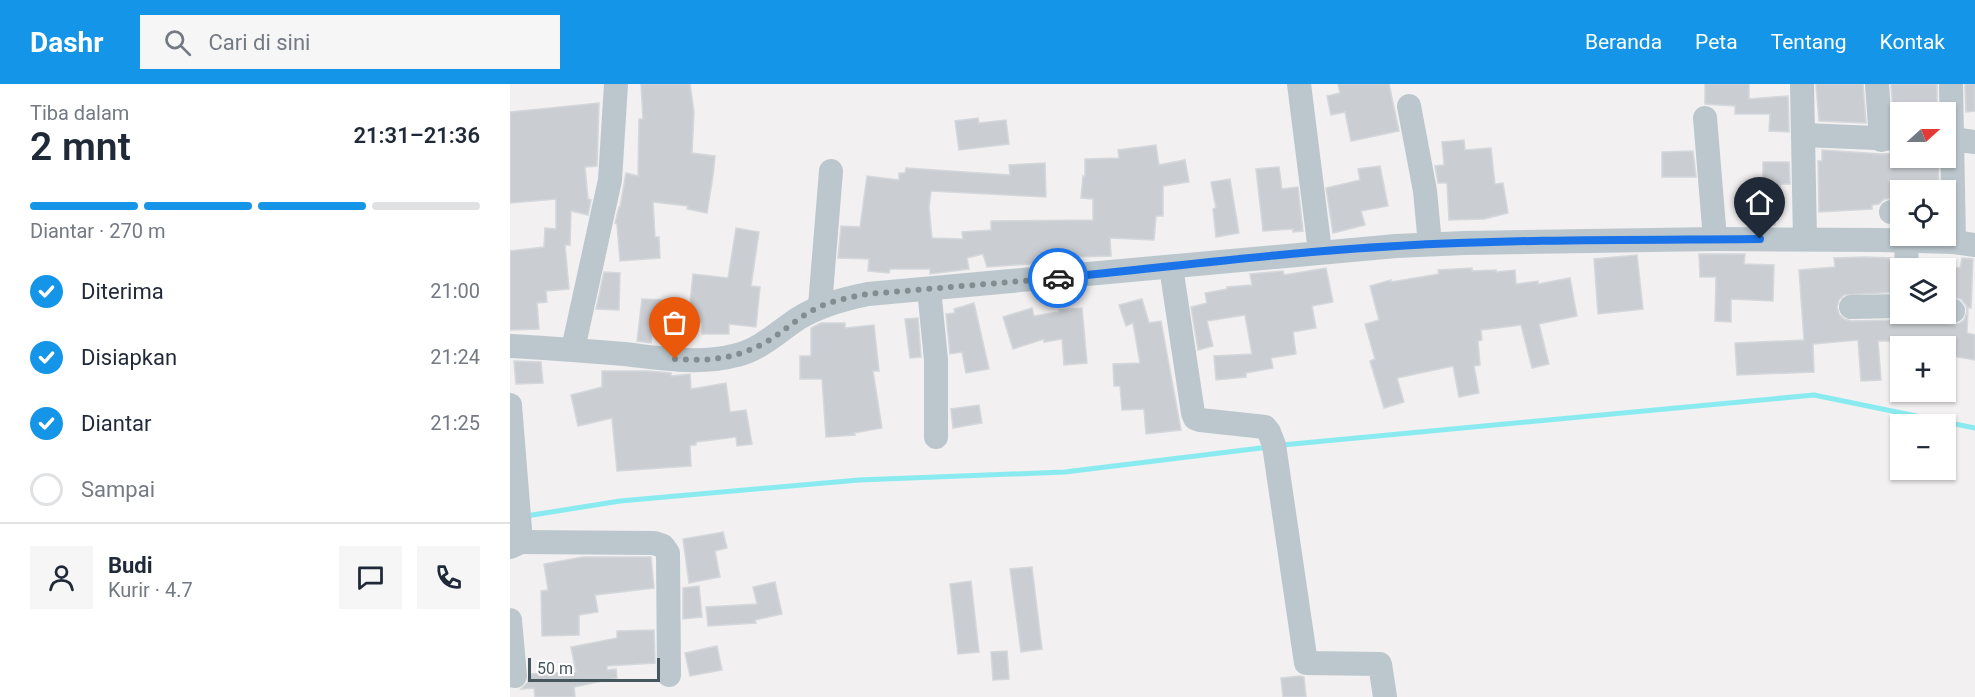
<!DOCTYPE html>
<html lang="id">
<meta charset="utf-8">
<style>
body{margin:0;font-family:Roboto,sans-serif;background:#f6f6f7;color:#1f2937;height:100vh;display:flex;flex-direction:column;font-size:22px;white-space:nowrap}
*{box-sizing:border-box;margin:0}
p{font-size:20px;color:#747a83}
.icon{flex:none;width:33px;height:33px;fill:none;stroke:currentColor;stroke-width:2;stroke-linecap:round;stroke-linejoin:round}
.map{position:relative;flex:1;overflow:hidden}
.details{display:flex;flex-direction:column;background:#fff;width:510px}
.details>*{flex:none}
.needle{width:39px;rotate:69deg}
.controls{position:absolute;left:1380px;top:18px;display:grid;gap:12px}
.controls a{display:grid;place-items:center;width:66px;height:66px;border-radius:0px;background:#fff;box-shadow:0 2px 4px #0004;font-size:30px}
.scale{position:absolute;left:18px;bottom:15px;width:132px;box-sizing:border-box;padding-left:6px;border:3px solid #47575e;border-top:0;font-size:16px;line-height:21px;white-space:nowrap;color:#47575e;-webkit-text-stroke:4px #fff;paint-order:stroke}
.pin{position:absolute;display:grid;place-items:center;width:51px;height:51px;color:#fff;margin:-62px -26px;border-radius:50% 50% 50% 0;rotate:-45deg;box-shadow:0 0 6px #0007}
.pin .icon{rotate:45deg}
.courier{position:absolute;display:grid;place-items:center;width:60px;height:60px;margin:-30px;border:4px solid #1a73e8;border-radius:50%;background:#fff;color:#222;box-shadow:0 2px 8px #0007}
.overview em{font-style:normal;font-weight:600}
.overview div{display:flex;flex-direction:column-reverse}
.overview{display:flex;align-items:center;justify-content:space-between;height:102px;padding:0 30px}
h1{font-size:39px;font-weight:600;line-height:45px}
.bar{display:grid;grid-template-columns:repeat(4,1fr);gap:9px 6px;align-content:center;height:72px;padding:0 30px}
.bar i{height:8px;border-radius:4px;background:#e0e1e3}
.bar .active{background:#1495e8}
.bar p{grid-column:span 4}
.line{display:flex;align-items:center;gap:15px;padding:0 30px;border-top:2px solid #e0e1e3}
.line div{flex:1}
.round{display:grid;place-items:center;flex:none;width:63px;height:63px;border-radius:0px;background:#f6f6f7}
ol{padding:0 30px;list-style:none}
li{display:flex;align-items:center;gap:18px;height:66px}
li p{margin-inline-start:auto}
li .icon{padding:6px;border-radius:50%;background:#1495e8;color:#fff;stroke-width:4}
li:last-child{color:#747a83}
li i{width:33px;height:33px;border:3px solid #e0e1e3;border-radius:50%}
header{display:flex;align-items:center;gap:36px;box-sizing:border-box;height:84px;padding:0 30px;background:#1495e8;color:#fff}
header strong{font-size:28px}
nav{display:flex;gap:33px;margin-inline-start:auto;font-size:21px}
.search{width:420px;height:54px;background:#f6f6f7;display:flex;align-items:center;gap:15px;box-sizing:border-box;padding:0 21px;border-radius:0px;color:#747a83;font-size:22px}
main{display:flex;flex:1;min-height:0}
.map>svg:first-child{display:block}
</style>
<header>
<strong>Dashr</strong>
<div class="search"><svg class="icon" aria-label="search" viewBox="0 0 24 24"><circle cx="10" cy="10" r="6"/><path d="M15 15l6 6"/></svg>Cari di sini</div>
<nav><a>Beranda</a><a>Peta</a><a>Tentang</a><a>Kontak</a></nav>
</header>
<main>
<section class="details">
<div class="overview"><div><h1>2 mnt</h1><p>Tiba dalam</p></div><em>21:31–21:36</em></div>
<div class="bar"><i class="active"></i><i class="active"></i><i class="active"></i><i></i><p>Diantar · 270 m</p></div>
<ol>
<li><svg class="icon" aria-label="check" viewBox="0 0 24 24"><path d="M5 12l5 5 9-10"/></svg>Diterima<p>21:00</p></li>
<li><svg class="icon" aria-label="check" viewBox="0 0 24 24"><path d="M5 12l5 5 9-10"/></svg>Disiapkan<p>21:24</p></li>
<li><svg class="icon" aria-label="check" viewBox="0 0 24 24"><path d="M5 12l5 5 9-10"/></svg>Diantar<p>21:25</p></li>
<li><i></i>Sampai</li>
</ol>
<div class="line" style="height:108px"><a class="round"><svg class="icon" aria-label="person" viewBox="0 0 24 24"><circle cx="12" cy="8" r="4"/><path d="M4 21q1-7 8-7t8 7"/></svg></a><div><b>Budi</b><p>Kurir · 4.7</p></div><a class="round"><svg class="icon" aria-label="chat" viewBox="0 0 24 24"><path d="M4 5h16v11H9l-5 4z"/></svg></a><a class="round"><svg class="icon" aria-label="phone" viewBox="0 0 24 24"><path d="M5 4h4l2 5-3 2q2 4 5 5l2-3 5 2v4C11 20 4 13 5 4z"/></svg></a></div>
</section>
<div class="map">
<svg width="1465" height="613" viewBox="0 0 1465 613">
<rect width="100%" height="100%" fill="#f2f0f0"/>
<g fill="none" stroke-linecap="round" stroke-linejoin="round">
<!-- stream -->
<g stroke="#89ebef" stroke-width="5">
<polyline points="772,361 1304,311 1465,344"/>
<polyline points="16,432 110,417 349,396 555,388 759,363"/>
</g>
</g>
<!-- building -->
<g fill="#caced2" stroke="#d4d7db" stroke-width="1.5">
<polygon points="131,0 180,0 184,28 182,69 205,72 203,92 197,129 177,125 178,122 143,118 145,153 149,153 150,174 110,177 107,140 105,139 109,123 110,123 116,89 128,92 129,35 133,35"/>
<polygon points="828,0 879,0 889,47 841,57 835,28 821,31 817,12 830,9"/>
<polygon points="1195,0 1239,0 1239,15 1278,12 1279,48 1259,47 1260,30 1225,30 1225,22 1195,20"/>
<polygon points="1306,0 1353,0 1356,39 1309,37"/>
<polygon points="1381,0 1427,0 1427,28 1390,28 1390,41 1384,40"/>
<polygon points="1455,0 1465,0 1465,27 1456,28"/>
<polygon points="89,19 87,82 75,83 78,115 81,116 78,131 61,127 60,161 55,161 59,205 36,207 37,218 27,219 29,245 0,246 0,167 34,163 35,144 46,145 46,115 0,119 0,28"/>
<polygon points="468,34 469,39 496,36 499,60 449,66 445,37"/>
<polygon points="954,56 955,66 981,64 985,100 993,99 998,129 974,135 939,136 937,99 928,99 925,82 934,81 932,58"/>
<polygon points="646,61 649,81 675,76 679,98 653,102 653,132 646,132 644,156 600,154 601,172 559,173 560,177 477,183 473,170 457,174 459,185 420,190 420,185 380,185 379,189 358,187 359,175 328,174 331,142 350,143 357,92 389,96 389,89 395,89 396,84 500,91 499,81 535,79 536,113 421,107 419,123 422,154 453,155 452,148 481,146 481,137 583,136 583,115 571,114 573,92 575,92 575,75 609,74 608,66"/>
<polygon points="1312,66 1371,70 1390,69 1390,74 1428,74 1429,106 1390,106 1390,114 1374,115 1369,120 1362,121 1362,125 1309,128 1308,77 1312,77"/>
<polygon points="1183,67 1186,93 1152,93 1152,68"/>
<polygon points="1253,78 1279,78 1280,100 1270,100 1271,109 1253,110"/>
<polygon points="870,82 878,122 851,127 855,141 823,149 816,104 850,96 848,85"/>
<polygon points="769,83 772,105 788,103 793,147 783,148 783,145 753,147 746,85"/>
<polygon points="720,95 729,149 706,153 703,125 706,124 701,98"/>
<polygon points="1266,125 1265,141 1250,141 1249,126"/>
<polygon points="226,144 249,148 241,202 250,203 246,243 219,240 219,250 192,250 192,239 143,239 141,259 127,257 132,215 152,216 151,219 180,219 183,190 218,194"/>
<polygon points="1189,170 1235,170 1234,180 1264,181 1263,217 1221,215 1221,238 1205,237 1206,193 1190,193"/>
<polygon points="1127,171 1133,225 1088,230 1084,175"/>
<polygon points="1355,173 1382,174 1383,190 1389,196 1388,208 1334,211 1329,216 1327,223 1329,230 1334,235 1341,237 1392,236 1430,238 1441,241 1448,240 1454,236 1457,228 1456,221 1451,215 1436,212 1436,182 1450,184 1452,174 1463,175 1461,224 1458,223 1457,249 1465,251 1465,276 1436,271 1437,262 1396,262 1396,257 1368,257 1371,296 1351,297 1348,256 1303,260 1304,288 1227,291 1225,259 1294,256 1289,186 1325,183 1324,174"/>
<polygon points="816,184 823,218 802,222 806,244 783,248 786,270 761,274 763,284 736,289 736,293 706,296 704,272 742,270 735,231 697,237 703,262 688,266 681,223 697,219 695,209 717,205 717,203 742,201 740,190 773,187 774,191"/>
<polygon points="962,184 962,187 986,186 986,188 1005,186 1006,200 1028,197 1028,200 1060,194 1067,232 1029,240 1039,280 1022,284 1011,241 971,246 972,256 968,257 970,281 964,282 969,309 949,313 943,282 887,294 894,318 874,324 860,277 865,275 855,240 869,236 860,202 881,196 881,198 929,190 928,186"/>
<polygon points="94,188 110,189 109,226 86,225"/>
<polygon points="632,215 639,239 651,237 671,346 636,350 634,325 612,326 610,302 604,302 603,280 630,279 623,239 616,242 609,221"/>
<polygon points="464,219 479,285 456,289 452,268 440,270 436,230 445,229 444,225"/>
<polygon points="522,224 524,232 549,228 549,226 572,224 577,279 554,281 552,255 534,258 534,255 503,265 493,233"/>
<polygon points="408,234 411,273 400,274 395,235"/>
<polygon points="311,239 335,239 335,244 364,241 369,287 363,287 372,344 344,349 345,351 316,353 312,295 290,295 290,272 301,272 301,244"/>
<polygon points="4,277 31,278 33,299 6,300"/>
<polygon points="92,287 138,287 161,289 161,292 180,290 181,305 216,299 220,328 236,326 242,360 227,362 226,353 186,358 186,361 180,361 181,382 107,387 102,334 68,342 61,311 92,303"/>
<polygon points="469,321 472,339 443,344 441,325"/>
<polygon points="213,448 217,464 205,467 210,493 179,499 173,455"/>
<polygon points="73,473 141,473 144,504 85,511 88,528 69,531 69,551 32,552 31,507 38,506 34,480"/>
<polygon points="522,483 532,565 511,568 500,485"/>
<polygon points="461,497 469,568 448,570 440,500"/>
<polygon points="265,498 272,530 245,536 246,539 198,542 196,523 247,520 243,503"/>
<polygon points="189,502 192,533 173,535 173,504"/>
<polygon points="144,546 145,579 97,582 97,586 106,585 107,594 64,603 65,613 25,613 24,604 11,605 18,598 19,590 66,588 61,563 107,554 107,547"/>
<polygon points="207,562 212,586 180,592 175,569"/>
<polygon points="497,567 499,595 483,596 481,568"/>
<polygon points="790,592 794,593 796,613 773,613 771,594"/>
</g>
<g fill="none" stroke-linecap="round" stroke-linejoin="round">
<!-- minor -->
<g stroke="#bbc7cd" stroke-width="24">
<polyline points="789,0 810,167"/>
<polyline points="1292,0 1295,155"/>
<polyline points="1367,0 1371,56"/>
<polyline points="1441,0 1444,158"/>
<polyline points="899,22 915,107 920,160"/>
<polyline points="1195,34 1205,155"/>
<polyline points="1294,51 1390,55"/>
<polyline points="1436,54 1465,58"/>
<polyline points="1381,128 1390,128"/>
<polyline points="661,183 683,329 685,334 690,336 755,343 759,348 764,361 796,579 870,580 875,613"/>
<polyline points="1396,184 1397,157"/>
<polyline points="419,205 426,276 426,353"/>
<polyline points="310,222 321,87"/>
<polyline points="1341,223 1390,222"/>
<polyline points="1436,226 1443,227"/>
<path d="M0 262C38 264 76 267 114 270 151 274 190 281 227 271 251 265 269 247 289 234 311 221 333 215 358 210L886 162 955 159 1205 155 1369 156 1444 158 1465 161"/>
<polyline points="63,265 100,96 106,0"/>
<polyline points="0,321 11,458 0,463"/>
<polyline points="11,458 144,459 153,462 158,469 159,591"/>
<polyline points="0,536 5,592"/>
</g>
</g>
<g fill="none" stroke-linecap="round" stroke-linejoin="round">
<!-- done -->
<path stroke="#838d91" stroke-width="6" stroke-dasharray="0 10.8" d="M165 275C206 278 236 273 270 249 282 240 294 230 309 223 324 216 342 213 358 210L548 194"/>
<!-- route -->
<path stroke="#1a73e8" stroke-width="8" d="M548 194C661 183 774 168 887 162 1008 155 1129 156 1250 155"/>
</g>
</svg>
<div class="controls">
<a><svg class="needle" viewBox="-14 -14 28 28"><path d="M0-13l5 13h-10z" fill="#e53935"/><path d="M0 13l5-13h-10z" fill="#747a83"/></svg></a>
<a><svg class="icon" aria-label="locate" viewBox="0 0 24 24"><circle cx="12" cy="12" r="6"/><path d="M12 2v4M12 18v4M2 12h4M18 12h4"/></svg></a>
<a><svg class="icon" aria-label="layers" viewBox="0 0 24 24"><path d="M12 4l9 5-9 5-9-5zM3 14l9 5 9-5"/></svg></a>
<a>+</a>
<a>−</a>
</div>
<div class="scale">50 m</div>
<div class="pin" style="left:165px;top:275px;background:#ea580c"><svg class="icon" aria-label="bag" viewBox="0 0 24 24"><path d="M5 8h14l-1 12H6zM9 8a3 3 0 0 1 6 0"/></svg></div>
<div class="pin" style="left:1250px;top:155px;background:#1f2937"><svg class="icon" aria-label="home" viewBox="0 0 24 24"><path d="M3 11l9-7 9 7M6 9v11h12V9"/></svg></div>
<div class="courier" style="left:548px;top:194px"><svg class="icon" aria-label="car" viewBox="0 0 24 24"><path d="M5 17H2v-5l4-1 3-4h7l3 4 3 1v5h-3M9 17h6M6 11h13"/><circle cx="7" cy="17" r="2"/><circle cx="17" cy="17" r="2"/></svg></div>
</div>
</main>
